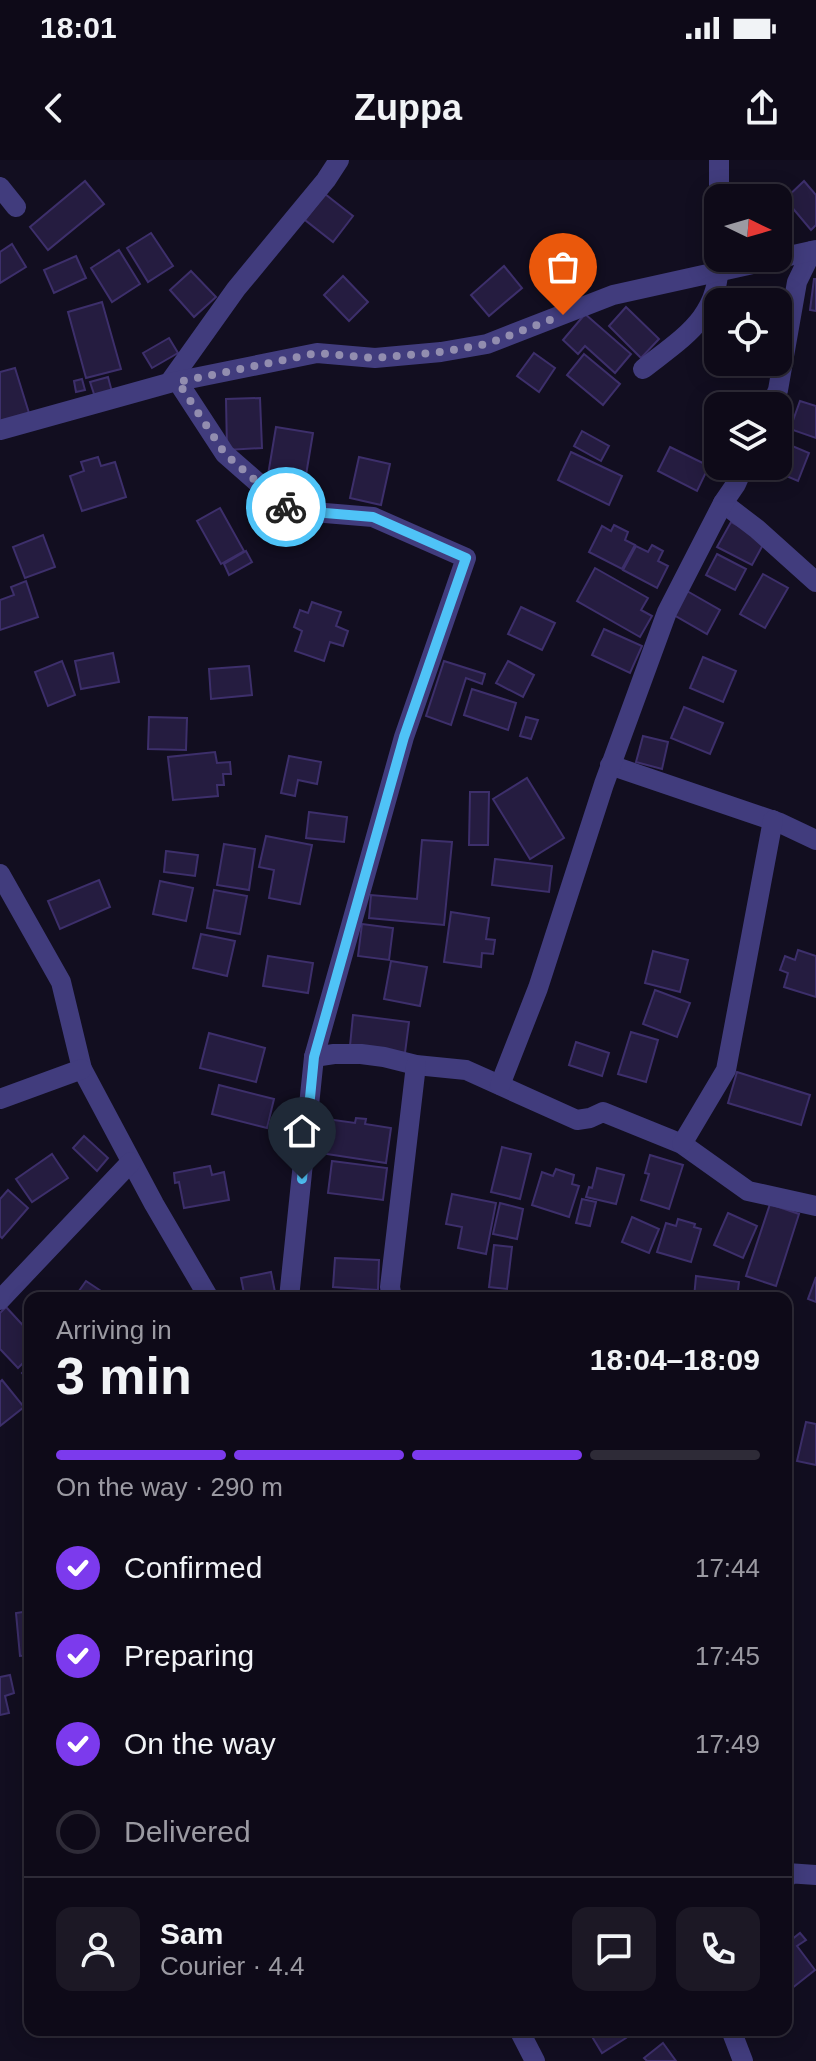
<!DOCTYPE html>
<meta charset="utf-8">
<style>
body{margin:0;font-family:Arial,sans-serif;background:#1c1825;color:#f1f3f6;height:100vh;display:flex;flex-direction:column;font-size:30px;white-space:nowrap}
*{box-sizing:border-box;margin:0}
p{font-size:26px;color:#9b9aa2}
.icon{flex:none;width:44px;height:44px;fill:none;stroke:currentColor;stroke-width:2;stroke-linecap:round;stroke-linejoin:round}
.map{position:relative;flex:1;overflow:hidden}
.details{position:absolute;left:24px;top:1132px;width:768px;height:744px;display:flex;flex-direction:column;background:#0e0a18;border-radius:16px;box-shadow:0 4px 20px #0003,0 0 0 2px #2e2b37}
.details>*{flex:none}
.needle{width:52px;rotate:95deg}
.buttons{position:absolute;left:704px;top:24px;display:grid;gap:16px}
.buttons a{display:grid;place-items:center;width:88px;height:88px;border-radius:16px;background:#0e0a18;box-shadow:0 4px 20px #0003,0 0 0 2px #2e2b37;font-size:40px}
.pin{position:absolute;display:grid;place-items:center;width:68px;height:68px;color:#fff;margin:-82px -34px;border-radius:50% 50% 50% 0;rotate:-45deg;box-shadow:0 0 8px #0007}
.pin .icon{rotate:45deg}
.courier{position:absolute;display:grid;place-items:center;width:80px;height:80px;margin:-40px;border:6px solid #4fc3f7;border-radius:50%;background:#fff;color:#222;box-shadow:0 2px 10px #0007}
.summary em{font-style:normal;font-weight:600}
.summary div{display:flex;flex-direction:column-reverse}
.summary{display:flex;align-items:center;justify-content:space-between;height:136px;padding:0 32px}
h1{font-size:52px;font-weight:600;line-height:60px}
.bar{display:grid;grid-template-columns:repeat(4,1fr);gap:12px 8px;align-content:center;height:96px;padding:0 32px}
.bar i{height:10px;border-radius:6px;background:#2e2b37}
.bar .active{background:#7c3aed}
.bar p{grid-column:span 4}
.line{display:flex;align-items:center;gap:20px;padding:0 32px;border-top:2px solid #2e2b37}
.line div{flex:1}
.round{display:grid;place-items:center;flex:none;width:84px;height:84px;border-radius:16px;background:#1c1825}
ol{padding:0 32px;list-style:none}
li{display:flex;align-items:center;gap:24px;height:88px}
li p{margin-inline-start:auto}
li .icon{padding:8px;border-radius:50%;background:#7c3aed;color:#fff;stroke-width:4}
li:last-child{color:#9b9aa2}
li i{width:44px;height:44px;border:4px solid #2e2b37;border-radius:50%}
.status{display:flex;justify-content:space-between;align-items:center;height:56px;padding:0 40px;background:#0e0a18;direction:ltr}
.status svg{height:22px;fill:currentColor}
header{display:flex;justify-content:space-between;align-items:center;height:104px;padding:0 32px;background:#0e0a18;font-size:36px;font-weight:600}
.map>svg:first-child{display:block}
</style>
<div class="status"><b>18:01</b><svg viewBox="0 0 49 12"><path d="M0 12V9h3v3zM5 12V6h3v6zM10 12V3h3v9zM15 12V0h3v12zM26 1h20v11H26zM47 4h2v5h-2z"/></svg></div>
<header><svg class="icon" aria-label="back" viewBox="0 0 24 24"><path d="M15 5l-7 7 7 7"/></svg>Zuppa<svg class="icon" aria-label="share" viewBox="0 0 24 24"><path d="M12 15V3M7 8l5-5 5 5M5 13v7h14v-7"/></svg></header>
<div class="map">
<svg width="816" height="1901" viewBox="0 0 816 1901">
<rect width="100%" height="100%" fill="#120e20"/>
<!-- building -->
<g fill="#251c40" stroke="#3d2f6b" stroke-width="2">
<polygon points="85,21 104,44 48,90 30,67"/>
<polygon points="804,21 816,35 816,65 811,70 785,39"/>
<polygon points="325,34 353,56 333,82 305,60"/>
<polygon points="151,73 173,106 148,122 127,88"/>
<polygon points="12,84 26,107 0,123 0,92"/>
<polygon points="119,90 140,124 112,142 91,108"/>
<polygon points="76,96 86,118 54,133 44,110"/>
<polygon points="504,106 522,128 489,156 471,135"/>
<polygon points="191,111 216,137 194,157 170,130"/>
<polygon points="343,116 368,142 349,161 324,135"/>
<polygon points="814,119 816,119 816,151 810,150"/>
<polygon points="729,127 761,142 722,142"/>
<polygon points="102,142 121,209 86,218 68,152"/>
<polygon points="626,147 659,179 641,198 609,166"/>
<polygon points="585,154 631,194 615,213 585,186 578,194 563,180"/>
<polygon points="169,178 178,193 152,208 143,193"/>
<polygon points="534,193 555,208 539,232 517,216"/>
<polygon points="584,194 620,224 603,245 567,215"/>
<polygon points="15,208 29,253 0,262 0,212"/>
<polygon points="108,217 112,232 95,237 90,222"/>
<polygon points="82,219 85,230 76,232 74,221"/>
<polygon points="260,238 262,288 227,290 226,239"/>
<polygon points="800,241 816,246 816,278 790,269"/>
<polygon points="276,267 313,273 305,321 268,315"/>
<polygon points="582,271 609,286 601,301 574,286"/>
<polygon points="778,280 809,293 798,321 763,306 778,306"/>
<polygon points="670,287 709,306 697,331 658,311"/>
<polygon points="571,292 622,316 609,345 558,320"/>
<polygon points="98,297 101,306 115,302 126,337 82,351 70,316 84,311 81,302"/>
<polygon points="359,297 390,304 381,345 350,338"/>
<polygon points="220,348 244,391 221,404 197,361"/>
<polygon points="731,362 765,381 752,405 717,387"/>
<polygon points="614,365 628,372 625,380 635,385 622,409 589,392 602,366 611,371"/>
<polygon points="43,375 55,407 25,418 13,387"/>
<polygon points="652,385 663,391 658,401 668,406 657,428 623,410 636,386 648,392"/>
<polygon points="246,391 252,402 229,415 224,404"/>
<polygon points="717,394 746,409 735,430 706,415"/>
<polygon points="595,408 648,438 641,450 652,456 640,477 577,441"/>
<polygon points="763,414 788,428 765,468 740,454"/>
<polygon points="26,421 38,457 0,470 0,440 14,435 11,427"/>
<polygon points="687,431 720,450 707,474 674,455"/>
<polygon points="312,442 341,452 336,466 348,471 343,486 330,482 324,501 295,491 302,471 294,467 300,450 308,453"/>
<polygon points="521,447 555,463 542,490 508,474"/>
<polygon points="604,469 642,486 630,513 592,495"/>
<polygon points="113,493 119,522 81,529 75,501"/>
<polygon points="703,497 736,511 723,542 690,528"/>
<polygon points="62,501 75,535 48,546 35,512"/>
<polygon points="444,501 485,514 482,524 466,518 451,565 426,556"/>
<polygon points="508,501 534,515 523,537 496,523"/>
<polygon points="249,506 252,535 211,539 209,509"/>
<polygon points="472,529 516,543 508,570 464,555"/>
<polygon points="684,547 723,563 710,594 671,578"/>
<polygon points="149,557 187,558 186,590 148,589"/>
<polygon points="526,557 538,560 531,579 520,576"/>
<polygon points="643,576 668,582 662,609 636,602"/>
<polygon points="215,592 217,603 230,602 231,614 223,614 224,625 217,625 218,636 173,640 168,597"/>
<polygon points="289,596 321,602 317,624 298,620 295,636 281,633"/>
<polygon points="527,618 564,678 530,699 493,639"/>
<polygon points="470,632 489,632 488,685 469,685"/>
<polygon points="309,652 347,657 344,682 306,678"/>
<polygon points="266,676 312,685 300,744 269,738 274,710 259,707"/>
<polygon points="422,680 452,682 444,765 369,758 371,735 417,739"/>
<polygon points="224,684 255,689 249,730 217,725"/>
<polygon points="166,691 198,695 195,716 164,712"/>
<polygon points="495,699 552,706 549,732 492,725"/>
<polygon points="99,720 110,747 60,769 48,741"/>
<polygon points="160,721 193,728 186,761 153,754"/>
<polygon points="214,730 247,736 240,774 207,768"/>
<polygon points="451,752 489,758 486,779 495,780 493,794 482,793 481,807 444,802"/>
<polygon points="362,764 393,768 389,800 358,796"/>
<polygon points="201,774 235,781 227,816 193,808"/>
<polygon points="798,790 816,796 816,837 784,827 788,813 780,810 785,796 795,800"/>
<polygon points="653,791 688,800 680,832 645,823"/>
<polygon points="268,796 313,803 308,833 263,826"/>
<polygon points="391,801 427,807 420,846 384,839"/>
<polygon points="655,830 690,843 677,877 643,864"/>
<polygon points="353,855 409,862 405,893 350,886"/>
<polygon points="631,872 658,880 646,922 618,914"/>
<polygon points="209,873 265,888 256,922 200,908"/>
<polygon points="576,882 609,893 602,916 569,905"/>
<polygon points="737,912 810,935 801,965 728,943"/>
<polygon points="219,925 274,939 267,968 212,954"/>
<polygon points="312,957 355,963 356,958 366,959 365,964 391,968 386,1003 307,991"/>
<polygon points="84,976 108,998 97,1011 73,988"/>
<polygon points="502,987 531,994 520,1039 491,1032"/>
<polygon points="52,994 68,1018 32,1042 16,1019"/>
<polygon points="650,995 683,1005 669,1049 641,1040 649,1014 645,1013"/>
<polygon points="332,1001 387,1008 383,1040 328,1033"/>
<polygon points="210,1006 212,1015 224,1012 229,1040 184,1048 179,1022 175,1023 174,1013"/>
<polygon points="597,1008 624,1015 616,1044 586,1037 589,1027 592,1028"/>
<polygon points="556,1009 574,1015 572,1024 579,1026 569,1057 532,1045 542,1012 553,1016"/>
<polygon points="8,1030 28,1048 2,1078 0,1076 0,1039"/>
<polygon points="452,1034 496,1043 486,1094 458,1088 462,1067 446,1064"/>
<polygon points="582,1039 596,1042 590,1066 576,1063"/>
<polygon points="500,1043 523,1049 517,1079 493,1074"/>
<polygon points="770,1044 799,1054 776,1126 746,1116"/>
<polygon points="728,1053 757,1066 743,1098 714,1085"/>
<polygon points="632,1057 659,1069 649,1093 622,1082"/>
<polygon points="678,1059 695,1064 694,1067 701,1069 691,1102 657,1092 666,1063 676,1066"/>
<polygon points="494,1085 512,1087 507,1129 489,1127"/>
<polygon points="335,1098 379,1100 378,1130 333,1127"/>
<polygon points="271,1112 276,1137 242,1138 241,1133 244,1133 241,1118"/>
<polygon points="696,1116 739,1122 737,1138 694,1138"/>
<polygon points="816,1117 816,1142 808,1139"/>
<polygon points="86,1121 107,1135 105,1138 74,1138"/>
<polygon points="6,1147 30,1173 30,1196 18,1208 0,1189 0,1153"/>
<polygon points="30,1205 30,1222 22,1213"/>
<polygon points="2,1220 24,1247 0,1266 0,1222"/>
<polygon points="806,1262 816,1264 816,1305 797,1301"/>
<polygon points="30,1451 30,1495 20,1496 16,1453"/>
<polygon points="10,1515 14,1533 5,1536 9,1553 0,1555 0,1517"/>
<polygon points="800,1773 806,1780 797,1786 815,1810 786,1833 786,1784"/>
<polygon points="588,1870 621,1870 626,1878 602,1893"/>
<polygon points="663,1883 676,1901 647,1901 644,1898"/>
</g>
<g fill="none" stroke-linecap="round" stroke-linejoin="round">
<!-- street -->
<g stroke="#413c7d" stroke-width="20">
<polyline points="0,27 16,47"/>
<polyline points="719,38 719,0"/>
<path d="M643 209C685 176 720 157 719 98"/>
<polyline points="178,222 225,294 289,350 373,357 466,398 404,577 314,897 289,1138"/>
<polyline points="169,223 236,129 326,20 339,0"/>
<polyline points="771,246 778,230 797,122 812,91"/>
<polyline points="0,270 169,223 317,193 375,198 441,192 487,184 613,135 816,90"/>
<polyline points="723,343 757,369 816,422"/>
<polyline points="610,605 780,663 816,680"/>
<polyline points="0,714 61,822 82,909 154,1044 209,1138"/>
<polyline points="314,897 334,894 361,894 384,897 416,905 466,910 577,960 590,958 603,952 682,984 748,1031 816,1046"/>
<polyline points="500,925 538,828 604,624 667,452 723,343 736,324 744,306"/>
<polyline points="0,939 82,909"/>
<polyline points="682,984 726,910 773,660"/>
<polyline points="392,1138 390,1127 416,905"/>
<polyline points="0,1140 131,1002"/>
<polyline points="786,1719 787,1713 816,1715"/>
<polyline points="519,1870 535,1901"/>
<polyline points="731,1870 743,1901"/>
</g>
</g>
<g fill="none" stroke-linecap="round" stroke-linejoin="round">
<!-- done -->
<polyline stroke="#928daf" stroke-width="8" stroke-dasharray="0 14.4" points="286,347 225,294 178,222 317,193 375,198 441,192 487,184 563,155"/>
<!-- route -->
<polyline stroke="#4fc3f7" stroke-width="10" points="286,347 289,350 373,357 466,398 404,577 314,897 302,1019"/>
</g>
</svg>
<div class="buttons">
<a><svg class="needle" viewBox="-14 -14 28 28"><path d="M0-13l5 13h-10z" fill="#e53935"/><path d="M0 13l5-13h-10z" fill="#9b9aa2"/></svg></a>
<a><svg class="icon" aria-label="locate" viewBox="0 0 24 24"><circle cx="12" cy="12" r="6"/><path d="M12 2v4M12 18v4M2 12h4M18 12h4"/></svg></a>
<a><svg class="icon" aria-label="layers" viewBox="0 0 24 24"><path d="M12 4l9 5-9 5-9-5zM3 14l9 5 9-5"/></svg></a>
</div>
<div class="pin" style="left:563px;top:155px;background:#ea580c"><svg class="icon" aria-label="bag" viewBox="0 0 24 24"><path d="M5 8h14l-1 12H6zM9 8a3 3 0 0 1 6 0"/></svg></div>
<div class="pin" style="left:302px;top:1019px;background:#1f2937"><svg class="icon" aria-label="home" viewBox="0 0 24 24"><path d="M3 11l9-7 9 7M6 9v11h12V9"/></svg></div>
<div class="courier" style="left:286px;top:347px"><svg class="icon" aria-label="bike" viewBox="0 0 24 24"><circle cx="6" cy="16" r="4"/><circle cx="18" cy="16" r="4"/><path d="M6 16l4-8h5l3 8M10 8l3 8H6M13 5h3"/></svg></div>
<section class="details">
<div class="summary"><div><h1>3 min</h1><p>Arriving in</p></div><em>18:04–18:09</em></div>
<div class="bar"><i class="active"></i><i class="active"></i><i class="active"></i><i></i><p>On the way · 290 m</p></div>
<ol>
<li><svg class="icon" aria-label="check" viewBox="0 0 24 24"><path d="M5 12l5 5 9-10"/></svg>Confirmed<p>17:44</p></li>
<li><svg class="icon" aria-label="check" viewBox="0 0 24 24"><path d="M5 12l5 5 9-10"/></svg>Preparing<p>17:45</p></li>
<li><svg class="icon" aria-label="check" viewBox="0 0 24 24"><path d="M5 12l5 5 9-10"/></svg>On the way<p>17:49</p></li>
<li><i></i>Delivered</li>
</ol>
<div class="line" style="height:144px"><a class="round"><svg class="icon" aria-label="person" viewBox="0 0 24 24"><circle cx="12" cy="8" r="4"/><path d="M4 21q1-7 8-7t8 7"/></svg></a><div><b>Sam</b><p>Courier · 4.4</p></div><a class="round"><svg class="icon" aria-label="chat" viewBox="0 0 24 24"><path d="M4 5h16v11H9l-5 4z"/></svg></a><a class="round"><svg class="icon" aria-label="phone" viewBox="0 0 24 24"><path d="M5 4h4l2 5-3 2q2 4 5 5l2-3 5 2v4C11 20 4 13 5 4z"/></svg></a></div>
</section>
</div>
